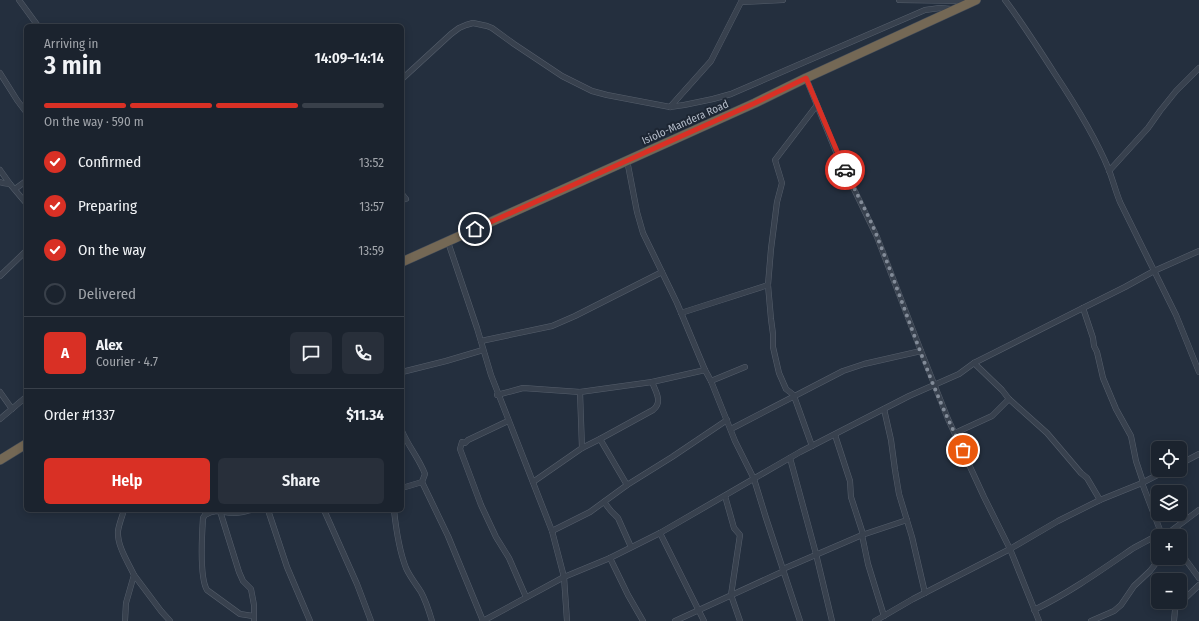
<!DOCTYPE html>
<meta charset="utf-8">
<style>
body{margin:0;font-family:"Fira Sans Condensed",sans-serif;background:#282f3a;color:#f1f3f6;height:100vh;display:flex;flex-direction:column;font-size:15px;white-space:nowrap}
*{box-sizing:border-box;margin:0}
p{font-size:13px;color:#a0a4aa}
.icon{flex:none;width:22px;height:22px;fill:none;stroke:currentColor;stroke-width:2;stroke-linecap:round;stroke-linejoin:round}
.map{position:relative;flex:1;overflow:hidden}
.drawer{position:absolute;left:24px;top:24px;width:380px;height:488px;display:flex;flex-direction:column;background:#1b232e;border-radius:6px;box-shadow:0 2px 10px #0003,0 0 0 1px #39404a}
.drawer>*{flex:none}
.fabs{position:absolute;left:1151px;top:441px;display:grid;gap:8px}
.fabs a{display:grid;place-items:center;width:36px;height:36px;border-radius:6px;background:#1b232e;box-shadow:0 2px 10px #0003,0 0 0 1px #39404a;font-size:20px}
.pin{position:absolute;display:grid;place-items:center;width:34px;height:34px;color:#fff;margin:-17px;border:2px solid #fff;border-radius:50%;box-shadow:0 1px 4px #0007}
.courier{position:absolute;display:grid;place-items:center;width:40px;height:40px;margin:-20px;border:3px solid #d93025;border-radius:50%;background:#fff;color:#222;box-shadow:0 1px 5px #0007}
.headline em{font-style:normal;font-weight:600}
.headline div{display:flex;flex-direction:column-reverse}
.headline{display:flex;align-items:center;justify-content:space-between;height:68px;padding:0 20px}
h1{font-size:26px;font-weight:600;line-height:30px}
.bar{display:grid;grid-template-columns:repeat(4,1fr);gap:6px 4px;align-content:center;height:48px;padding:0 20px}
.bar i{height:5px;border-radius:3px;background:#39404a}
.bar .current{background:#d93025}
.bar p{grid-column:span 4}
.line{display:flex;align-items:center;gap:10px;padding:0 20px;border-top:1px solid #39404a}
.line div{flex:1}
.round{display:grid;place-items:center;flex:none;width:42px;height:42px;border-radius:6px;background:#282f3a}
ol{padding:0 20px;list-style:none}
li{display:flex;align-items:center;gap:12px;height:44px}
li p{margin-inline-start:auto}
li .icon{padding:4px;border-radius:50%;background:#d93025;color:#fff;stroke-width:4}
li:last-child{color:#a0a4aa}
li i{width:22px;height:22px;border:2px solid #39404a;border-radius:50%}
.primary-button{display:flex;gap:8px;margin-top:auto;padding:8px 20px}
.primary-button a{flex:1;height:46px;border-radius:6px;background:#d93025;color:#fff;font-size:16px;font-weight:600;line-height:46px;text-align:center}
.primary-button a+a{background:#282f3a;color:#f1f3f6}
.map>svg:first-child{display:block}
</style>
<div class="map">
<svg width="1199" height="621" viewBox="0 0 1199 621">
<rect width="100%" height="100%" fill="#242f3e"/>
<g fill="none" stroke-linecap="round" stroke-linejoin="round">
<defs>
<g id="street">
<polyline points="19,0 38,26"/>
<polyline points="899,0 968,1"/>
<path d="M1005 0C1023 24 1039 49 1055 74 1075 104 1095 136 1109 170 1113 181 1116 192 1120 202L1176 315 1199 372"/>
<polyline points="0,73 17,100 26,112"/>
<polyline points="806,78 837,154 877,237 921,351 948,419 984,497 1010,549 1039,621"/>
<polyline points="402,79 451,34 459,28 466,25 473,23 487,26 492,28 514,44 562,76 592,91 607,95 670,107 684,105 713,99 731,94 925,10 940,8 951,9"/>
<polyline points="670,107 711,61 741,2 783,0"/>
<polyline points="627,160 637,212 643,233 677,303 705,370 711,381 735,441 754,479 766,518 800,621"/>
<polyline points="0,170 10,184"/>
<polyline points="1109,171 1148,128 1160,111 1176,91 1199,68"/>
<polyline points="0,182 3,183 10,184 26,203"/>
<polyline points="15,189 26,181"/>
<polyline points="402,194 406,199"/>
<polyline points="448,242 477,328 491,375 552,531 564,577 567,621"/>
<polyline points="0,276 26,251"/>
<polyline points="1083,308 1093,338 1094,346 1097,352 1103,378 1116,409 1131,436 1136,461 1143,482"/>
<polyline points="681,313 768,285"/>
<polyline points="481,341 552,326 575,316 662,272"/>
<polyline points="974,363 1002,390 1009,399 1047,433 1081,473 1087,478 1100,500"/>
<polyline points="402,372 446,361 483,350"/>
<polyline points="711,381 745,367"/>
<polyline points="0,392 12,409"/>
<polyline points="580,392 582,448"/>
<polyline points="497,395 523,388 580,392 652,382 705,370"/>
<polyline points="794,396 812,446"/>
<polyline points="795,396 786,389 779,373 773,347 773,334 771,319 768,285 771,249 777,202 782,183 775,160 817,105"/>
<polyline points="884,409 891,440 895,470 899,494 912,537 925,593"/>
<polyline points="0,419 26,397"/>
<polyline points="508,421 468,440 465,443 462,442 460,449 481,505 496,537 509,558 526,597"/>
<polyline points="731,429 843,371 864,364 921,351"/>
<path d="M402 431C408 446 419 458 425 474L422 482 402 488"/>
<polyline points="955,433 992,416 1009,399"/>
<polyline points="835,435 850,481 851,497 863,534"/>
<polyline points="600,439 627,485"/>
<polyline points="790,458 816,554 832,621"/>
<polyline points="1180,464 1199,454"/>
<polyline points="422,482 448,536 483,621"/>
<path d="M533 482 582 448 600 439 653 410C663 402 656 392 652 382"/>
<path d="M1142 483 1160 530C1162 533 1166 533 1168 536"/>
<polyline points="725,496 734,528 740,535 731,595 740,621"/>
<polyline points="604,502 611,511 618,518 631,547"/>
<path d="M124 510C122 517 119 524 118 531 117 546 128 562 134 575L126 603 125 621"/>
<path d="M251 510C246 511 240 513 234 513 222 513 217 508 205 515L203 518C202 534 199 577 207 590L240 614 253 616"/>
<polyline points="268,510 287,567 310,621"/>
<polyline points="324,510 357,584 371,621"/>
<path d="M394 510C396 529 399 550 406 568 410 577 416 584 421 592 426 601 429 611 432 621"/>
<polyline points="220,511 239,572 243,581 251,589 254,605 254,621"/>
<polyline points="552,531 590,512 627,485 672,457 727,420"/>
<polyline points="660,533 704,621"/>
<polyline points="1167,534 1199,510"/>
<polyline points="862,535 868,564 884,616"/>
<polyline points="1180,552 1199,578"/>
<polyline points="610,558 628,595 643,621"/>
<polyline points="783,569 862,535 907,520"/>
<polyline points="134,575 161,611 170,621"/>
<path d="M1034 610C1069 593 1100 571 1132 549 1142 543 1152 539 1162 532"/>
<polyline points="483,621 564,577 610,558 660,533 800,452 909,396 959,374 974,363 1083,308 1125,287 1154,271 1199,251"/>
<polyline points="675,621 784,571"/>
<polyline points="875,621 913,599 1010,549 1058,521 1100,500 1142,483 1167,470"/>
<polyline points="1091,621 1114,611 1121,605 1134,586 1150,571 1160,558"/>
<polyline points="1174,621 1175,610 1176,607 1199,585"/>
</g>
<g id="highway">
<polyline points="402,262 755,103 806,78 976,0"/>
<polyline points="0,460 26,444"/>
</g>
</defs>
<!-- street casing -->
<use href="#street" stroke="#565f6c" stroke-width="6"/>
<!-- highway casing -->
<use href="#highway" stroke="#434c59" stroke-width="10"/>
<!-- street -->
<use href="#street" stroke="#38414e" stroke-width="5"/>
<!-- highway -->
<use href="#highway" stroke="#746855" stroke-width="9"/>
</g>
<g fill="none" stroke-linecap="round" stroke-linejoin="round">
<!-- done -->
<path stroke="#828b98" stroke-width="4" stroke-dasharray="0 7.2" d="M845 170C856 193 869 215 878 239 906 309 928 382 963 450"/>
<!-- route -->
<polyline stroke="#d93025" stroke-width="5" points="475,229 755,103 806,78 845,170"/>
</g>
<g text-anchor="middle" stroke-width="4" stroke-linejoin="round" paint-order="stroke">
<!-- street labels -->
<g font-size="11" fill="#b4bcc9" stroke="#1d2633">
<text transform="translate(685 122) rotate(-24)" y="4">Isiolo-Mandera Road</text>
</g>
</g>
</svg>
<div class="fabs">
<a><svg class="icon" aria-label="locate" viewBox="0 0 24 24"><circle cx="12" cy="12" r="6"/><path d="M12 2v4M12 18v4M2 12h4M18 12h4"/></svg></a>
<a><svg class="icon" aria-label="layers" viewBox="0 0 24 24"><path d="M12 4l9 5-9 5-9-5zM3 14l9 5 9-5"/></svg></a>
<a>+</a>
<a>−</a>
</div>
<div class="pin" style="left:963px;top:450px;background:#ea580c"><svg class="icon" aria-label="bag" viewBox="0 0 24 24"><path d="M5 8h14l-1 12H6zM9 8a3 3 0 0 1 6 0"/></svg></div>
<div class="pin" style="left:475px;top:229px;background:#1f2937"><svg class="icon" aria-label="home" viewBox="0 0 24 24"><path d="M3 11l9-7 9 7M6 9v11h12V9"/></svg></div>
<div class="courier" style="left:845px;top:170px"><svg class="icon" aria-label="car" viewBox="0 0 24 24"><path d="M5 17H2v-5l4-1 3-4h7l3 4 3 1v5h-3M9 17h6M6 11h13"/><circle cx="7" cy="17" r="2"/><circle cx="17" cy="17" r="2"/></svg></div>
<section class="drawer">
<div class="headline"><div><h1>3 min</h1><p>Arriving in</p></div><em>14:09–14:14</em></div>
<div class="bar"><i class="current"></i><i class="current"></i><i class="current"></i><i></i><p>On the way · 590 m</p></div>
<ol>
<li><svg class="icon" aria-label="check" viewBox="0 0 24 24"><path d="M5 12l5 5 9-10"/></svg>Confirmed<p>13:52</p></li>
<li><svg class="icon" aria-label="check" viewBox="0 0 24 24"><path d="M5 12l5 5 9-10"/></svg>Preparing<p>13:57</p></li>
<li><svg class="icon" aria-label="check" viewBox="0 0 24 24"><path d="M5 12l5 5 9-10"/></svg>On the way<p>13:59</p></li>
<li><i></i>Delivered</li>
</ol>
<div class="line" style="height:72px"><b class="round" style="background:#d93025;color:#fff">A</b><div><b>Alex</b><p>Courier · 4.7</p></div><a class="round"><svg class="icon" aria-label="chat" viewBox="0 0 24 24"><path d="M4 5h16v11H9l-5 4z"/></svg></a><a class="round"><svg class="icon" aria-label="phone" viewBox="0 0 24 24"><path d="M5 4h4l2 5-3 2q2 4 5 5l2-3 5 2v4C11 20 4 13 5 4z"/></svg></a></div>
<div class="line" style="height:52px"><div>Order #1337</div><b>$11.34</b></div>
<div class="primary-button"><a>Help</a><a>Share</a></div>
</section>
</div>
